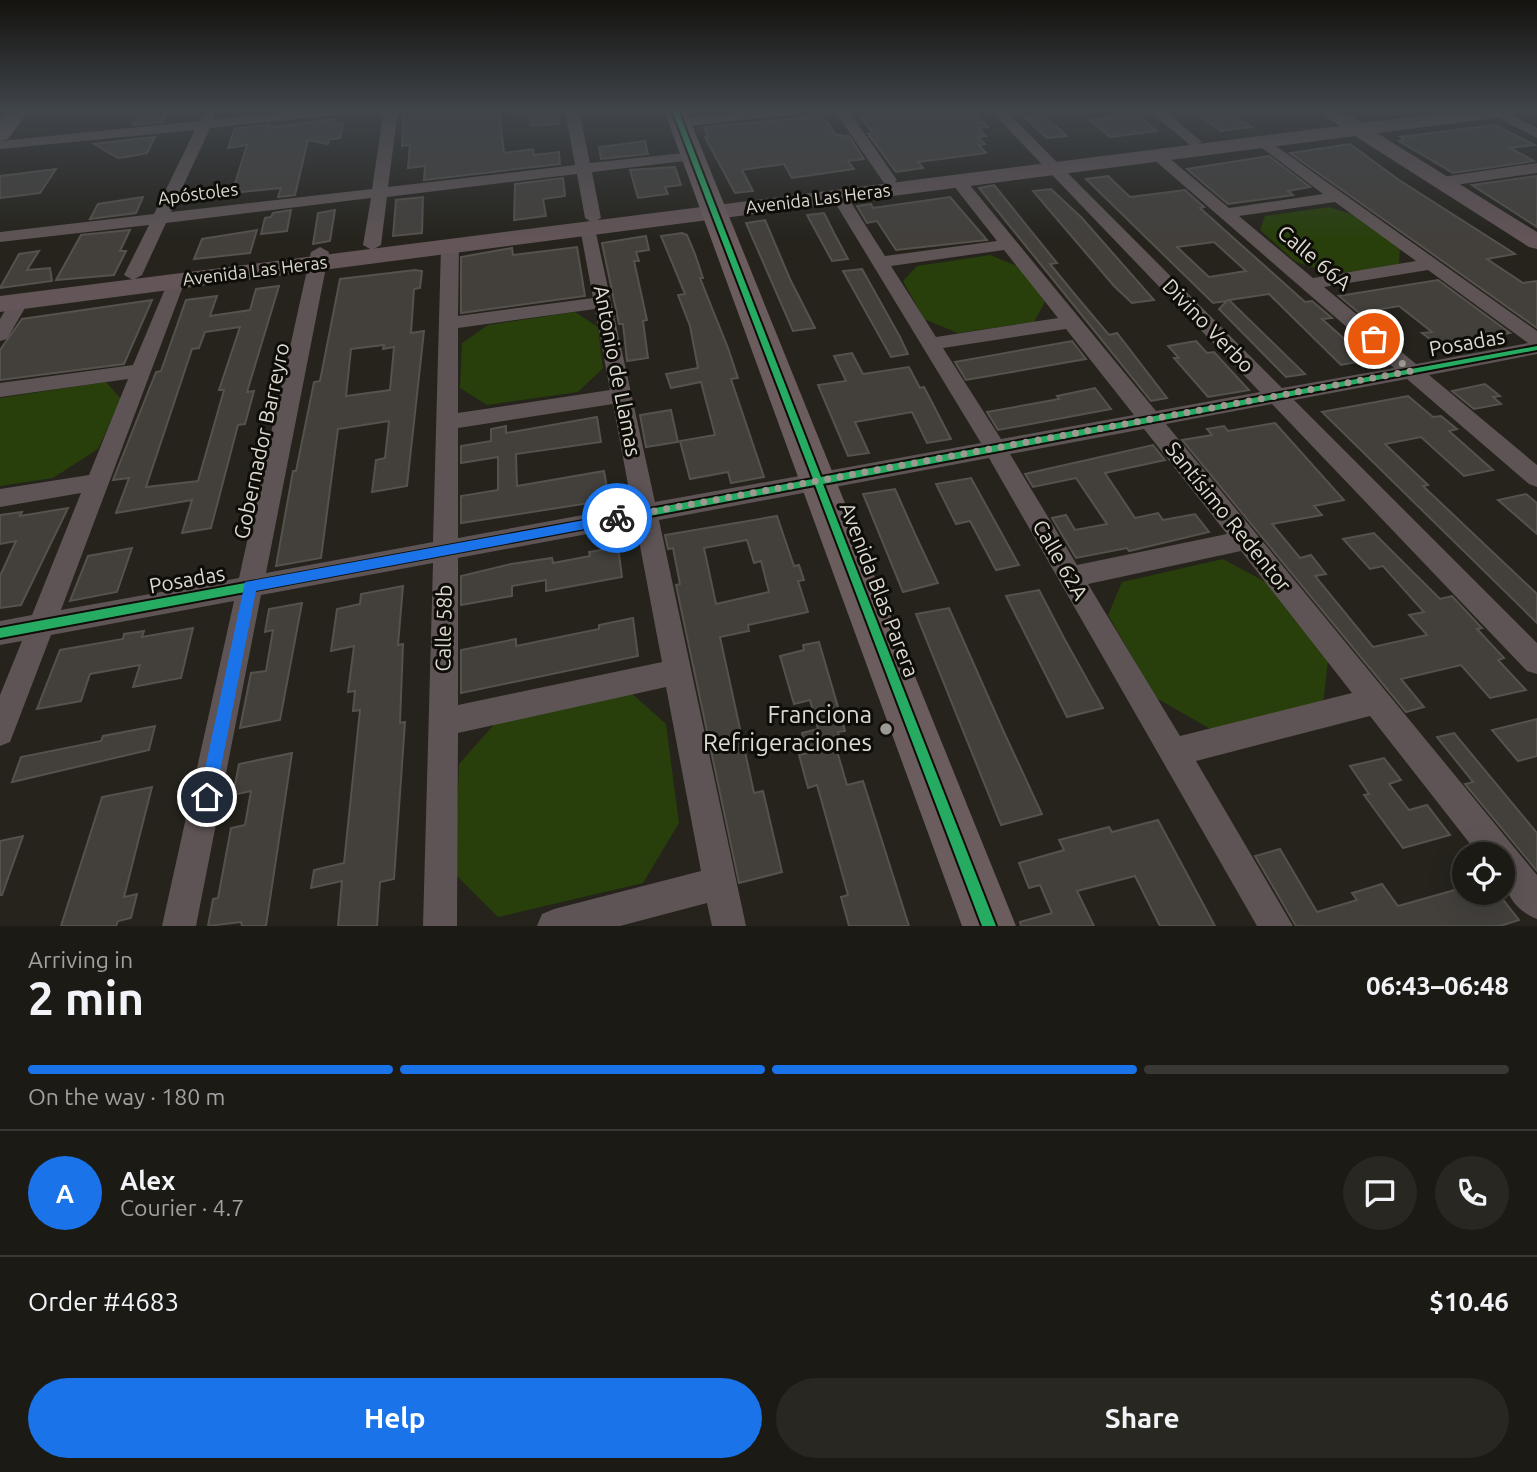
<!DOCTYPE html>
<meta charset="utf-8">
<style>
body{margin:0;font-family:Ubuntu,sans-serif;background:#292722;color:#f1f3f6;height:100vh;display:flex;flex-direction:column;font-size:26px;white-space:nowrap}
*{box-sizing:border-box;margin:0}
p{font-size:23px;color:#a0a1a0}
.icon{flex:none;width:38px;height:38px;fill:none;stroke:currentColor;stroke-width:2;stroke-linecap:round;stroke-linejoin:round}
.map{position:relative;height:926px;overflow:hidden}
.panel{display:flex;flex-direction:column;background:#1c1a15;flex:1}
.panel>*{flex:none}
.fabs{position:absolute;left:1452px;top:842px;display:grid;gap:14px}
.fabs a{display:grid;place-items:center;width:63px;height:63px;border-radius:50%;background:#1c1a15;box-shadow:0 7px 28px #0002,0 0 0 2px #3a3834;font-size:35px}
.pin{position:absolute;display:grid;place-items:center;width:60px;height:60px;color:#fff;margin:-30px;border:4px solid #fff;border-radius:50%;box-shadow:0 2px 7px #0007}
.courier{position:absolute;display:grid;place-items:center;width:70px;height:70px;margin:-35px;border:5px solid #1a73e8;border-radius:50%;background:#fff;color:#222;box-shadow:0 2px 9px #0007}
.summary em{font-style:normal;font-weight:700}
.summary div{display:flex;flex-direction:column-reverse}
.summary{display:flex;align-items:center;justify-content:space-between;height:119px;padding:0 28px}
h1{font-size:46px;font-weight:700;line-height:52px}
.bar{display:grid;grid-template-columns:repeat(4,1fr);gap:10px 7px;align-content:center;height:84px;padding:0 28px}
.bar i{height:9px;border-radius:5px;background:#3a3834}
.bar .active{background:#1a73e8}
.bar p{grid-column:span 4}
.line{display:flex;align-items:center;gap:18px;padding:0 28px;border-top:2px solid #3a3834}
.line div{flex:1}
.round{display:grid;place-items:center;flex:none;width:74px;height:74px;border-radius:37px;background:#292722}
.action{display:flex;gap:14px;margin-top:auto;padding:14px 28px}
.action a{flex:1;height:80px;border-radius:42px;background:#1a73e8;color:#fff;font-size:28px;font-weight:700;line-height:80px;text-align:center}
.action a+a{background:#292722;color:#f1f3f6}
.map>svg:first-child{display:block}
</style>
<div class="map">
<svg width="1537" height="926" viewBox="0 0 1537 926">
<rect width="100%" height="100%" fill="#25231c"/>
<!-- green -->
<g fill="#283f0c">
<polygon points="1329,207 1361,217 1400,247 1399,265 1334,274 1296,262 1260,230 1265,216"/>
<polygon points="990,255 1019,267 1045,302 1034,322 958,333 924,319 903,281 917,266"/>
<polygon points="575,312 598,327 603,368 578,392 487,405 460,388 462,343 488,325"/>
<polygon points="106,382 121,399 98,449 53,478 0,486 0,398"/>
<polygon points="1223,559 1271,585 1328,660 1323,705 1214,731 1156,698 1108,615 1122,582"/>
<polygon points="629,691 666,724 679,823 643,883 498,917 455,874 459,764 498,720"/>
</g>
<!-- building -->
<g fill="#43403c" stroke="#55514d" stroke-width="2" fill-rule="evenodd">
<polygon points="480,110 499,110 504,153 533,149 534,155 559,152 560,164 424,180 425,166 408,168 410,145 402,146 403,117"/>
<polygon points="529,110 558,110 559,124 532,126"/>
<polygon points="914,110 971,110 988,127 978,128 986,136 978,137 985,144 979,145 986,153 918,162 923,168 896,172 868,134 873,133 860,117"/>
<polygon points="1229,112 1252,127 1221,131 1200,116"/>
<polygon points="167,113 163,122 133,125 138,116"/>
<polygon points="1136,114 1157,131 1110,137 1090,120"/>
<polygon points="822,116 836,135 849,136 864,159 848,161 854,169 792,178 784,164 742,170 753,191 735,193 705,137 708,136 704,127"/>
<polygon points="1044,116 1067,136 1047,138 1025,118"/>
<polygon points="335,119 334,124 343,123 340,138 328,140 328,144 308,140 295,195 278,197 281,188 232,193 247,145 228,148 235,128 269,125 267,128"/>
<polygon points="1495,125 1535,145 1510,148 1534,161 1453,173 1399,141 1404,140 1400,137"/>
<polygon points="155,137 147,153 126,157 118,158 94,144"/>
<polygon points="645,141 648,154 601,159 599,147"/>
<polygon points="1350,144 1399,180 1515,254 1487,259 1523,283 1537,281 1537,328 1290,153"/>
<polygon points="1269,156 1310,187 1288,191 1293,195 1228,204 1187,169"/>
<polygon points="675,167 681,185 665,187 668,194 638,198 630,170"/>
<polygon points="56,169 40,193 0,198 0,176"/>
<path d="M1108 176 1130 197 1185 190 1204 207 1200 208 1305 302 1312 301 1332 318 1322 319 1368 360 1341 365 1269 294 1229 300 1305 374 1286 377 1219 309 1227 301 1213 303 1086 179ZM1214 242 1246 271 1209 277 1177 247Z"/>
<polygon points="1537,176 1537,227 1472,185"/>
<polygon points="563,178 565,196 543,199 546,216 514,220 515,184"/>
<polygon points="994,185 1057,263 1050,264 1077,297 1109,335 1117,333 1167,398 1151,401 979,188"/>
<polygon points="1051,189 1082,218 1154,300 1132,303 1114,286 1033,191"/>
<polygon points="143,197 136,213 90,219 98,204"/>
<polygon points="423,197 422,233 393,236 396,200"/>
<polygon points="950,197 987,240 896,250 877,221 867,223 857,206 871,204 873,208"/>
<polygon points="291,210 287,231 261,234 265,218 271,217 273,213"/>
<polygon points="335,210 330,241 313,244 318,213"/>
<polygon points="824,213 834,233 848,259 832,261 807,215"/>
<polygon points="765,220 790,279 815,328 793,331 746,223"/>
<polygon points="130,230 120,251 126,251 114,275 56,280 81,235"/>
<polygon points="257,230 250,253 194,259 202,239"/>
<polygon points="682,233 687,235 695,254 703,278 700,278 728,348 738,378 731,379 764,477 731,483 728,472 690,479 680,441 715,435 701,382 671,388 666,374 698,368 690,326 678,295 685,294 661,236"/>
<polygon points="646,236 649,250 636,252 639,261 634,261 647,320 643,321 648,358 627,361 623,324 619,324 602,243"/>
<polygon points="577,247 585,296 461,313 461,257 512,248 513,255"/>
<polygon points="39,251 27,270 50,268 52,281 0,288 19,254"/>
<polygon points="862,269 900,337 908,354 891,357 843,271"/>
<path d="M415 270 422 271 420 288 414 289 411 333 424 331 407 486 372 492 376 460 385 458 389 421 338 429 321 558 276 566 293 471H296L314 382 320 381 340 279ZM384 345 383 349 394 347 390 390 346 396 351 349Z"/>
<polygon points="1438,280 1510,333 1440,347 1422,333 1432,332 1399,306 1359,313 1339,296"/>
<path d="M279 286 247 392 254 391 245 424 238 425 211 528 182 533 192 500 116 513 129 478 113 480 156 372 161 371 186 300 217 296 210 316 250 310 256 289ZM240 327 219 390H224L198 481 146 487 192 349 199 348 205 332Z"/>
<polygon points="152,300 124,364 0,380 0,350 22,319"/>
<polygon points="1072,341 1086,359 966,380 955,362"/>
<polygon points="1196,341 1207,353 1214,352 1249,390 1208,397 1174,358 1179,358 1168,346"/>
<polygon points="852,353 863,374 909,367 920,388 924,387 951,439 927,443 912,412 855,422 869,453 848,456 818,385 846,381 834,356"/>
<polygon points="1485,384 1500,396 1493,397 1501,404 1474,409 1452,391"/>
<polygon points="1095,388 1111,409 998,430 987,412 1059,399 1057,396"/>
<polygon points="1408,396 1433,417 1441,416 1457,429 1449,431 1493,470 1464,476 1421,437 1385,444 1428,485 1423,486 1537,594 1537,623 1322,412"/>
<polygon points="671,410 678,442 646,447 640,415"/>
<polygon points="597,417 601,442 516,454 517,486 604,471 609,500 461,523 461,496 498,490 498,457 461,463 461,446 491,441 491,429 506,426 506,433"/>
<polygon points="1275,423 1344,500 1314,506 1322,515 1272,524 1300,558 1311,555 1326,574 1315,576 1373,647 1427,635 1409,615 1424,612 1383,566 1370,569 1343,539 1374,533 1440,599 1452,596 1482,628 1477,629 1504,658 1498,660 1526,690 1490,698 1461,665 1401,679 1424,707 1406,712 1182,440 1212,435 1207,429 1224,426 1228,431"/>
<polygon points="1153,445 1165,460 1105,473 1135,518 1158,513 1163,520 1195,514 1209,532 1129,551 1127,548 1076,558 1052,518 1066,515 1075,530 1107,524 1076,478 1033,487 1025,474"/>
<polygon points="971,478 997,525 1019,565 996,570 970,521 956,524 936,484"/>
<polygon points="895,489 915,534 938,583 903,592 863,494"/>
<polygon points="1526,494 1537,503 1537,534 1498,500"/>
<polygon points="68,508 21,605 0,608 0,576 16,541 0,544 0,515 22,512 20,516"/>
<path d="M777 516 794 566 799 565 804 580 798 581 808 612 748 625 749 631 720 637 754 793 763 791 782 872 739 883 676 585 680 584 673 548 668 549 665 535ZM747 540 754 563 761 561 769 592 716 604 704 548Z"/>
<polygon points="618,547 622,577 546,591 546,580 512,586 512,596 461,605 461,576 511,564 552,558 553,563 590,556 589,552"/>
<polygon points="132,548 117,592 70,601 88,556"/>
<polygon points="403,586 398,645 403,644 400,723 405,722 394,879 380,882 377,926 338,926 342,881 311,888 314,870 344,863 360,710 353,711 355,691 348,692 354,646 331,651 337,609 360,604 361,594"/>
<polygon points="1039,590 1064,638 1103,708 1067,717 1006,596"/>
<polygon points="302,603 280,720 240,728 251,673 266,671 273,630 265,632 269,609"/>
<polygon points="949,608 1003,730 1042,814 1001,825 916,614"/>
<polygon points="633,618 638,656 461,693 461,650 516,639 516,646 599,629 599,625"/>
<polygon points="193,628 181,678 133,687 140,665 90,674 81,701 37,709 60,650 123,639 124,634 144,631 142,637"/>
<polygon points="819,642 845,731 838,732 843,750 837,751 847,785 863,781 909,926 849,926 841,897 848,895 817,785 808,788 799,755 808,753 802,733 818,729 810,700 794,704 780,656 804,650 803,645"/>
<polygon points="1537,719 1537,756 1518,761 1492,730"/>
<polygon points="155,726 149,750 12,782 21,757 101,741 103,736"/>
<polygon points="1454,733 1537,833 1537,871 1465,784 1473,782 1437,737"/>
<polygon points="292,753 266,926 242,926 241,922 208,926 213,899 218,898 231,828 245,825 251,791 233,795 239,764"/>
<polygon points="1384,758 1401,780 1389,784 1409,810 1427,805 1450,835 1403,848 1364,795 1369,794 1350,766"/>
<polygon points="152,787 124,897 137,894 131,918 118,921 116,926 61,926 102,797"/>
<polygon points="1158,820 1215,926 1160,926 1135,876 1077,891 1094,926 1021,926 1020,922 1052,913 1040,885 1029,888 1019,863 1064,850 1059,840 1109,827 1112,832"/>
<polygon points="23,836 2,895 0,895 0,841"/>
<polygon points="1280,849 1317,912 1357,900 1352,893 1382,884 1398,906 1465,887 1465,892 1497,892 1519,920 1500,926 1296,926 1255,856"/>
</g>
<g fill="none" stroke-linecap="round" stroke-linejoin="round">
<!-- street -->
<g fill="#5e5455" fill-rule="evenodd">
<polygon points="205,110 215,110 214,119 305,110 355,110 348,114 210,128 171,212 372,189 384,110 398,110 388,187 575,165 565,110 579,110 590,163 693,152 700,156 693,160 592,172 601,218 593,223 585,218 577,174 387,197 381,245 372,250 363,245 371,198 166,223 142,275 133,280 124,275 149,225 0,242 0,232 154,214 195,130 0,149 0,141 199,121"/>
<polygon points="758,110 805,110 798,114 680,127 673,123 680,119"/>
<polygon points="834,110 848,110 897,180 894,183 884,183"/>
<path d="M990 110H1005L1282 388 1394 368 1152 158V152H1162L1229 208 1323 194 1254 142 1261 138 1266 139 1537 331V354L1429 375 1537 465V487L1529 484 1407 379 1294 400 1537 643V674L1527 671 1272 404 1166 424 1537 875V919C1506 906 1503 884 1503 854H1478L1370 716 1196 761 1293 926H1257L989 458 659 520 746 926H712L707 903 620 926H537L542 914 554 909 701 871 666 687 458 733 457 926H423L433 563 261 595 196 926H162L234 601 51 635 10 742 0 746V695L22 641 0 645V621L32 615 81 493 0 507V489L89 475 128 379 0 397V383L133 365 170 277H182L185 281 61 610 239 578 311 252 320 247 329 252 266 573 433 542 441 246 450 241 459 246 458 316 593 298 580 228 582 224H594L655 502 981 443 831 196 839 191 845 193 885 256 997 241 950 181 952 178H964L1156 411 1260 392ZM1335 202 1416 261 1313 278 1239 216ZM1004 250 1058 318 936 337 891 266ZM1428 270 1528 343 1416 364 1324 287ZM595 309 610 390 458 413V328ZM1066 329 1134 415 1001 439 943 348ZM613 404 632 506 458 538V428ZM1144 429 1227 534 1077 565 1010 454ZM636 525 662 662 458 705V558ZM1241 551 1352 693 1180 736 1088 584Z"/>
<polygon points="1148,110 1164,110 1202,142 1195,146 1190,145"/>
<polygon points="1484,110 1502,110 1537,128 1537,138"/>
<polygon points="1537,163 1537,173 1442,187 1434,182 1442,177"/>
<polygon points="20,295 29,301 7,339 0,341 0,319 13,297"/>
</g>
<!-- secondary -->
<polygon fill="#635558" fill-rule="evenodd" points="1318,110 1341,110 1362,123 1464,110 1520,110 1511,116 1377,133 1537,232 1537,249 1529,247 1355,136 0,312 0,296 1339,126"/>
<!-- primary -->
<g fill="#6b5c5e" fill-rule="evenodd">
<polygon points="8,110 29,110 8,139 0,141 0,120"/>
<polygon points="664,110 686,110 1016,926 962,926"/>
</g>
<defs>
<polygon id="cycleway" points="672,110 678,110 821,477 1537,346 1537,350 823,484 996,926 982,926 815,485 0,638 0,628 813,479"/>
</defs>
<!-- cycleway casing -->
<use href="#cycleway" stroke="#0f0d08" stroke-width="4"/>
<!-- cycleway -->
<use href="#cycleway" fill="#26ab63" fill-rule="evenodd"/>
</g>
<!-- sky -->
<linearGradient id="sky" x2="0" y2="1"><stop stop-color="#14130f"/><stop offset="0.46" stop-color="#40454b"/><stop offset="1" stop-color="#40454b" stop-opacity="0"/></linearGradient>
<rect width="1537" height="240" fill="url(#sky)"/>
<!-- route -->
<polygon fill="#1a73e8" points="617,514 623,518 617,523 256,591 215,797 207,805 202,803 199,797 245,582"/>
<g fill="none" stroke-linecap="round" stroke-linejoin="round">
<!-- done -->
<polyline stroke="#9d9a92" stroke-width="7" stroke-dasharray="0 12.6" points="617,518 1411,371 1374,339"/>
</g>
<!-- markers -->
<circle fill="#9d9a92" stroke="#0f0d08" stroke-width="2.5" cx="886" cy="729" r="7"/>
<g text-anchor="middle" stroke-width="6" stroke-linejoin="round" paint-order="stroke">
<!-- far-street labels -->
<g font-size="18" fill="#dddad2" stroke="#0f0d08">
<text transform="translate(198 194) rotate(-7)" y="6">Apóstoles</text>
<text transform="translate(818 199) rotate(-7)" y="6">Avenida Las Heras</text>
<text transform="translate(255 271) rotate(-7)" y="6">Avenida Las Heras</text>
</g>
<!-- street labels -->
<g font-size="21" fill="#dddad2" stroke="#0f0d08">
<text transform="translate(1314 258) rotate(40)" y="7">Calle 66A</text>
<text transform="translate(1208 326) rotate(46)" y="7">Divino Verbo</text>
<text transform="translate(1467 343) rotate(-10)" y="7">Posadas</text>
<text transform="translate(617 371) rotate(79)" y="7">Antonio de Llamas</text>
<text transform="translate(262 441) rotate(-78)" y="7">Gobernador Barreyro</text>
<text transform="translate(1228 517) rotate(51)" y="7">Santísimo Redentor</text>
<text transform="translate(1060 560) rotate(60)" y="7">Calle 62A</text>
<text transform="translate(187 580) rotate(-10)" y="7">Posadas</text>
<text transform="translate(879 590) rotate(69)" y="7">Avenida Blas Parera</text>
<text transform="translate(444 628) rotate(-89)" y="7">Calle 58b</text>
</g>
<!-- near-poi labels -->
<g font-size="24" fill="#dddad2" stroke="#0f0d08" text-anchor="end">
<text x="872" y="723">Franciona<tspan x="872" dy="28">Refrigeraciones</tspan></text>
</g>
</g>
</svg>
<div class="fabs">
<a><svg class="icon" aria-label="locate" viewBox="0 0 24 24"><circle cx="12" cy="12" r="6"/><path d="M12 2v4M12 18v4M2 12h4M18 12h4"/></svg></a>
</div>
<div class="pin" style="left:1374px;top:339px;background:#ea580c"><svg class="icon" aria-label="bag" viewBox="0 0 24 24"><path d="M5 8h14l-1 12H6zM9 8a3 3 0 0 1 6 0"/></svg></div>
<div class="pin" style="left:207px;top:797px;background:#1f2937"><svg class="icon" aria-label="home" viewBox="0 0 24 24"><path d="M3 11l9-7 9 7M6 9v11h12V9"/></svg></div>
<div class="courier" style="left:617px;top:518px"><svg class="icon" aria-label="bike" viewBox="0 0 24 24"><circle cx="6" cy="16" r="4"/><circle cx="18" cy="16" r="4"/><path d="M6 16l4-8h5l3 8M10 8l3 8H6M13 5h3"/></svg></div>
</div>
<section class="panel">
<div class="summary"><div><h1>2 min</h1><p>Arriving in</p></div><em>06:43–06:48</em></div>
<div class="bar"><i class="active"></i><i class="active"></i><i class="active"></i><i></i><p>On the way · 180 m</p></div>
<div class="line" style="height:126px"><b class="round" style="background:#1a73e8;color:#fff">A</b><div><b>Alex</b><p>Courier · 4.7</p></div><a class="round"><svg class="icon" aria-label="chat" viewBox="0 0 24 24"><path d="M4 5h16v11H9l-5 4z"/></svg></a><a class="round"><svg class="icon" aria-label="phone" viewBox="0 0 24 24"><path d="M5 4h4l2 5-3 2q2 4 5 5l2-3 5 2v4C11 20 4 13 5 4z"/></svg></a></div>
<div class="line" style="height:91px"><div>Order #4683</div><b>$10.46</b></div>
<div class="action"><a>Help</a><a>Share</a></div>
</section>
